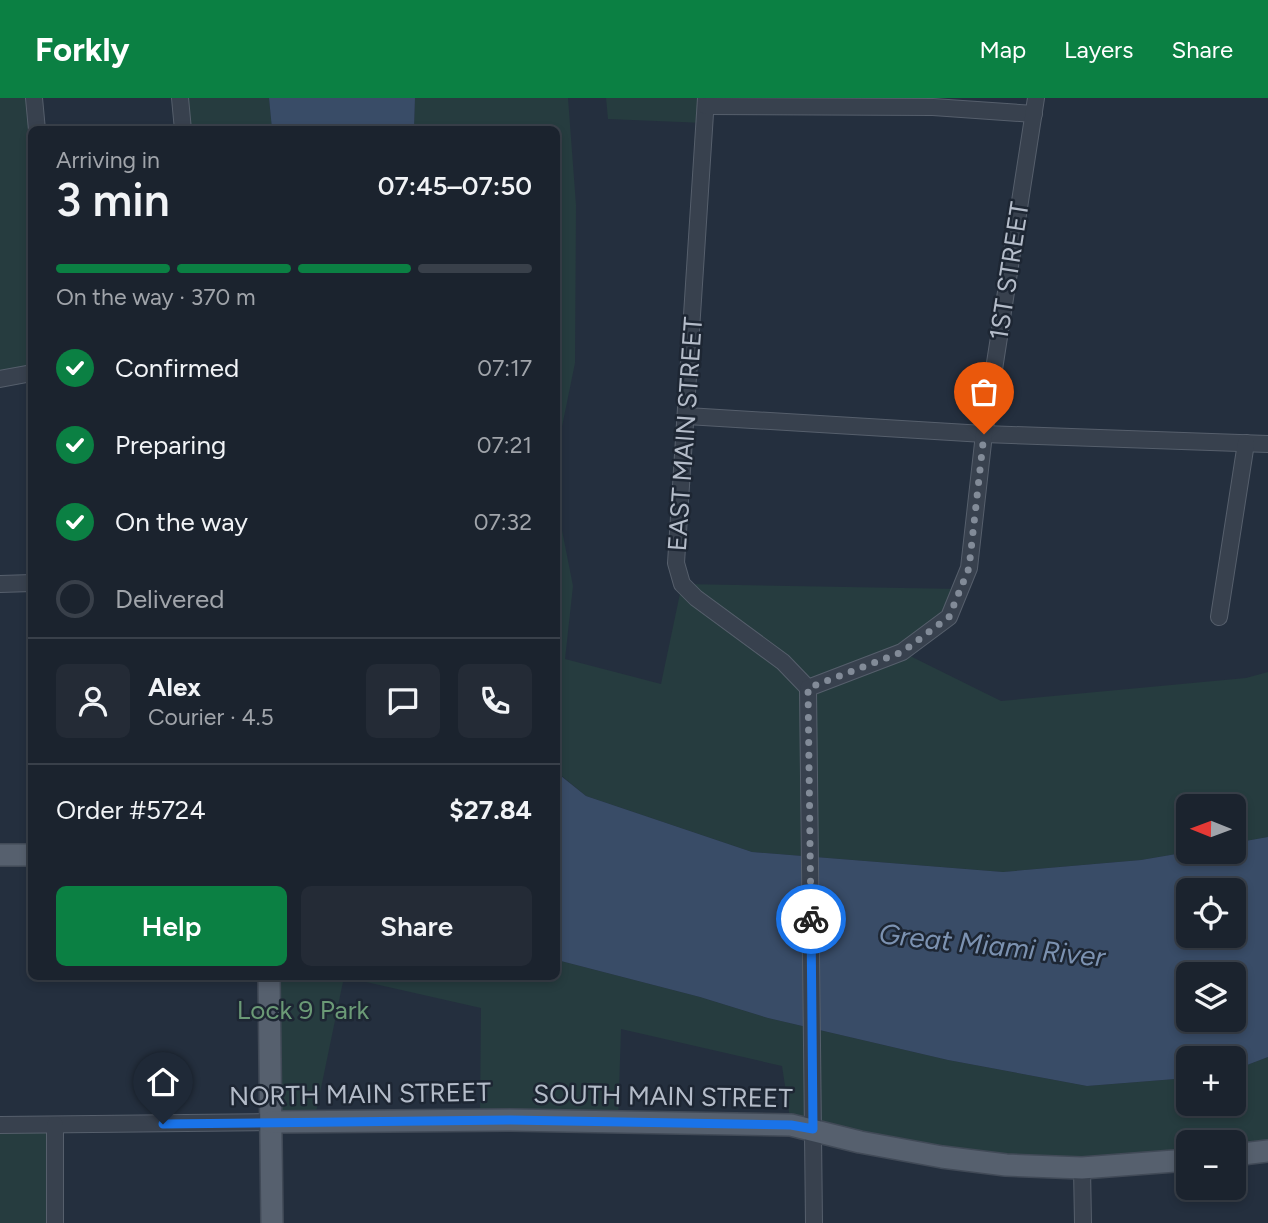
<!DOCTYPE html>
<meta charset="utf-8">
<style>
body{margin:0;font-family:Figtree,sans-serif;background:#242b36;color:#f1f3f6;height:100vh;display:flex;flex-direction:column;font-size:26px;white-space:nowrap}
*{box-sizing:border-box;margin:0}
p{font-size:23px;color:#a0a4aa}
.icon{flex:none;width:38px;height:38px;fill:none;stroke:currentColor;stroke-width:2;stroke-linecap:round;stroke-linejoin:round}
.map{position:relative;flex:1;overflow:hidden}
.drawer{position:absolute;left:28px;top:28px;width:532px;height:854px;display:flex;flex-direction:column;background:#1b232e;border-radius:10px;box-shadow:0 4px 10px #0003,0 0 0 2px #39404a}
.drawer>*{flex:none}
.needle{width:46px;rotate:271deg}
.fabs{position:absolute;left:1176px;top:696px;display:grid;gap:14px}
.fabs a{display:grid;place-items:center;width:70px;height:70px;border-radius:10px;background:#1b232e;box-shadow:0 4px 10px #0003,0 0 0 2px #39404a;font-size:35px}
.pin{position:absolute;display:grid;place-items:center;width:60px;height:60px;color:#fff;margin:-72px -30px;border-radius:50% 50% 50% 0;rotate:-45deg;box-shadow:0 0 7px #0007}
.pin .icon{rotate:45deg}
.courier{position:absolute;display:grid;place-items:center;width:70px;height:70px;margin:-35px;border:5px solid #1a73e8;border-radius:50%;background:#fff;color:#222;box-shadow:0 2px 9px #0007}
.overview em{font-style:normal;font-weight:600}
.overview div{display:flex;flex-direction:column-reverse}
.overview{display:flex;align-items:center;justify-content:space-between;height:119px;padding:0 28px}
h1{font-size:46px;font-weight:600;line-height:52px}
.bar{display:grid;grid-template-columns:repeat(4,1fr);gap:10px 7px;align-content:center;height:84px;padding:0 28px}
.bar i{height:9px;border-radius:5px;background:#39404a}
.bar .on{background:#0b8043}
.bar p{grid-column:span 4}
.line{display:flex;align-items:center;gap:18px;padding:0 28px;border-top:2px solid #39404a}
.line div{flex:1}
.round{display:grid;place-items:center;flex:none;width:74px;height:74px;border-radius:10px;background:#242b36}
ol{padding:0 28px;list-style:none}
li{display:flex;align-items:center;gap:21px;height:77px}
li p{margin-inline-start:auto}
li .icon{padding:7px;border-radius:50%;background:#0b8043;color:#fff;stroke-width:4}
li:last-child{color:#a0a4aa}
li i{width:38px;height:38px;border:4px solid #39404a;border-radius:50%}
.action{display:flex;gap:14px;margin-top:auto;padding:14px 28px}
.action a{flex:1;height:80px;border-radius:10px;background:#0b8043;color:#fff;font-size:28px;font-weight:600;line-height:80px;text-align:center}
.action a+a{background:#242b36;color:#f1f3f6}
header{display:flex;align-items:center;gap:42px;box-sizing:border-box;height:98px;padding:0 35px;background:#0b8043;color:#fff}
header strong{font-size:33px}
nav{display:flex;gap:38px;margin-inline-start:auto;font-size:24px}
.map>svg:first-child{display:block}
</style>
<header>
<strong>Forkly</strong>
<nav><a>Map</a><a>Layers</a><a>Share</a></nav>
</header>
<div class="map">
<svg width="1268" height="1125" viewBox="0 0 1268 1125">
<rect width="100%" height="100%" fill="#242f3e"/>
<!-- green -->
<g fill="#263c3f">
<polygon points="0,0 34,0 32,32 31,275 0,281"/>
<polygon points="180,0 269,0 272,31 183,31"/>
<polygon points="415,0 568,0 576,107 575,265 557,353 556,32 414,31"/>
<polygon points="606,0 706,0 705,25 608,21"/>
<polygon points="556,402 573,488 565,561 661,586 682,486 960,491 949,519 902,554 1001,603 1246,580 1268,574 1268,739 1234,745 1234,709 1188,709 1188,754 1141,762 1003,774 752,754 586,698 557,674"/>
<polygon points="557,862 700,899 768,920 948,962 1087,988 1188,980 1188,1006 1234,1006 1234,972 1268,959 1268,1053 1234,1057 1234,1045 1188,1045 1188,1062 1082,1070 791,1027 782,968 621,931 618,1024 480,1022 481,910 344,879 314,1024 271,1024 269,879 556,878"/>
<rect x="0" y="1027" width="55" height="98"/>
</g>
<!-- water -->
<g fill="#394c67" fill-rule="evenodd">
<polygon points="269,0 415,0 414,31 272,31"/>
<path d="M556 674 586 698 752 754 1003 774 1141 762 1188 754H1234V745L1268 739V959L1234 972V961H1188V980L1087 988 948 962 768 920 700 899 557 862ZM1188 793H1234V838H1188ZM1188 877H1234V922H1188Z"/>
</g>
<g fill="none" stroke-linecap="round" stroke-linejoin="round">
<defs>
<g id="minor">
<polyline points="34,0 37,32"/>
<polyline points="180,0 183,32"/>
<polyline points="706,0 676,465 682,486 696,500 783,564 808,590 814,1125"/>
<polyline points="706,8 933,9 1034,16"/>
<polyline points="0,281 32,275"/>
<polyline points="687,318 984,336 1268,346"/>
<polyline points="0,486 32,485"/>
<polyline points="1219,519 1246,345"/>
<polyline points="808,590 902,554 949,519 969,470 984,336 1036,0"/>
<polyline points="0,1027 271,1024"/>
<polyline points="1082,1070 1083,1125"/>
<polyline points="55,1125 55,1027"/>
</g>
<g id="major">
<polyline points="0,757 32,757"/>
<polyline points="269,878 272,1125"/>
<polyline points="271,1024 510,1022 791,1027 860,1044 942,1059 1006,1067 1082,1070 1188,1062"/>
<polyline points="1234,1057 1268,1053"/>
</g>
</defs>
<!-- minor casing -->
<use href="#minor" stroke="#565f6c" stroke-width="18"/>
<!-- major casing -->
<use href="#major" stroke="#414a57" stroke-width="24"/>
<!-- minor -->
<use href="#minor" stroke="#38414e" stroke-width="16"/>
<!-- major -->
<use href="#major" stroke="#56606e" stroke-width="21"/>
</g>
<g fill="none" stroke-linecap="round" stroke-linejoin="round">
<!-- done -->
<polyline stroke="#828b98" stroke-width="7" stroke-dasharray="0 12.6" points="811,821 808,590 902,554 949,519 969,470 984,336"/>
<!-- route -->
<polyline stroke="#1a73e8" stroke-width="9" points="163,1026 510,1022 791,1027 813,1031 811,821"/>
</g>
<g text-anchor="middle" stroke-width="5" stroke-linejoin="round" paint-order="stroke">
<!-- street labels -->
<g font-size="26" fill="#b4bcc9" stroke="#1d2633">
<text transform="translate(1009 173) rotate(-81)" y="9">1ST STREET</text>
<text transform="translate(685 336) rotate(-86)" y="9">EAST MAIN STREET</text>
<text transform="translate(360 996) rotate(-1)" y="9">NORTH MAIN STREET</text>
<text transform="translate(663 998) rotate(1)" y="9">SOUTH MAIN STREET</text>
</g>
<!-- park labels -->
<g font-size="26" fill="#6b9a76" stroke="#1d2633">
<text x="303" y="921">Lock 9 Park</text>
</g>
<!-- water labels -->
<g font-size="28" font-style="italic" fill="#7c92b1" stroke="#1d2633">
<text transform="translate(992 847) rotate(6)" y="10">Great Miami River</text>
</g>
</g>
</svg>
<div class="fabs">
<a><svg class="needle" viewBox="-14 -14 28 28"><path d="M0-13l5 13h-10z" fill="#e53935"/><path d="M0 13l5-13h-10z" fill="#a0a4aa"/></svg></a>
<a><svg class="icon" aria-label="locate" viewBox="0 0 24 24"><circle cx="12" cy="12" r="6"/><path d="M12 2v4M12 18v4M2 12h4M18 12h4"/></svg></a>
<a><svg class="icon" aria-label="layers" viewBox="0 0 24 24"><path d="M12 4l9 5-9 5-9-5zM3 14l9 5 9-5"/></svg></a>
<a>+</a>
<a>−</a>
</div>
<div class="pin" style="left:984px;top:336px;background:#ea580c"><svg class="icon" aria-label="bag" viewBox="0 0 24 24"><path d="M5 8h14l-1 12H6zM9 8a3 3 0 0 1 6 0"/></svg></div>
<div class="pin" style="left:163px;top:1026px;background:#1f2937"><svg class="icon" aria-label="home" viewBox="0 0 24 24"><path d="M3 11l9-7 9 7M6 9v11h12V9"/></svg></div>
<div class="courier" style="left:811px;top:821px"><svg class="icon" aria-label="bike" viewBox="0 0 24 24"><circle cx="6" cy="16" r="4"/><circle cx="18" cy="16" r="4"/><path d="M6 16l4-8h5l3 8M10 8l3 8H6M13 5h3"/></svg></div>
<section class="drawer">
<div class="overview"><div><h1>3 min</h1><p>Arriving in</p></div><em>07:45–07:50</em></div>
<div class="bar"><i class="on"></i><i class="on"></i><i class="on"></i><i></i><p>On the way · 370 m</p></div>
<ol>
<li><svg class="icon" aria-label="check" viewBox="0 0 24 24"><path d="M5 12l5 5 9-10"/></svg>Confirmed<p>07:17</p></li>
<li><svg class="icon" aria-label="check" viewBox="0 0 24 24"><path d="M5 12l5 5 9-10"/></svg>Preparing<p>07:21</p></li>
<li><svg class="icon" aria-label="check" viewBox="0 0 24 24"><path d="M5 12l5 5 9-10"/></svg>On the way<p>07:32</p></li>
<li><i></i>Delivered</li>
</ol>
<div class="line" style="height:126px"><a class="round"><svg class="icon" aria-label="person" viewBox="0 0 24 24"><circle cx="12" cy="8" r="4"/><path d="M4 21q1-7 8-7t8 7"/></svg></a><div><b>Alex</b><p>Courier · 4.5</p></div><a class="round"><svg class="icon" aria-label="chat" viewBox="0 0 24 24"><path d="M4 5h16v11H9l-5 4z"/></svg></a><a class="round"><svg class="icon" aria-label="phone" viewBox="0 0 24 24"><path d="M5 4h4l2 5-3 2q2 4 5 5l2-3 5 2v4C11 20 4 13 5 4z"/></svg></a></div>
<div class="line" style="height:91px"><div>Order #5724</div><b>$27.84</b></div>
<div class="action"><a>Help</a><a>Share</a></div>
</section>
</div>
